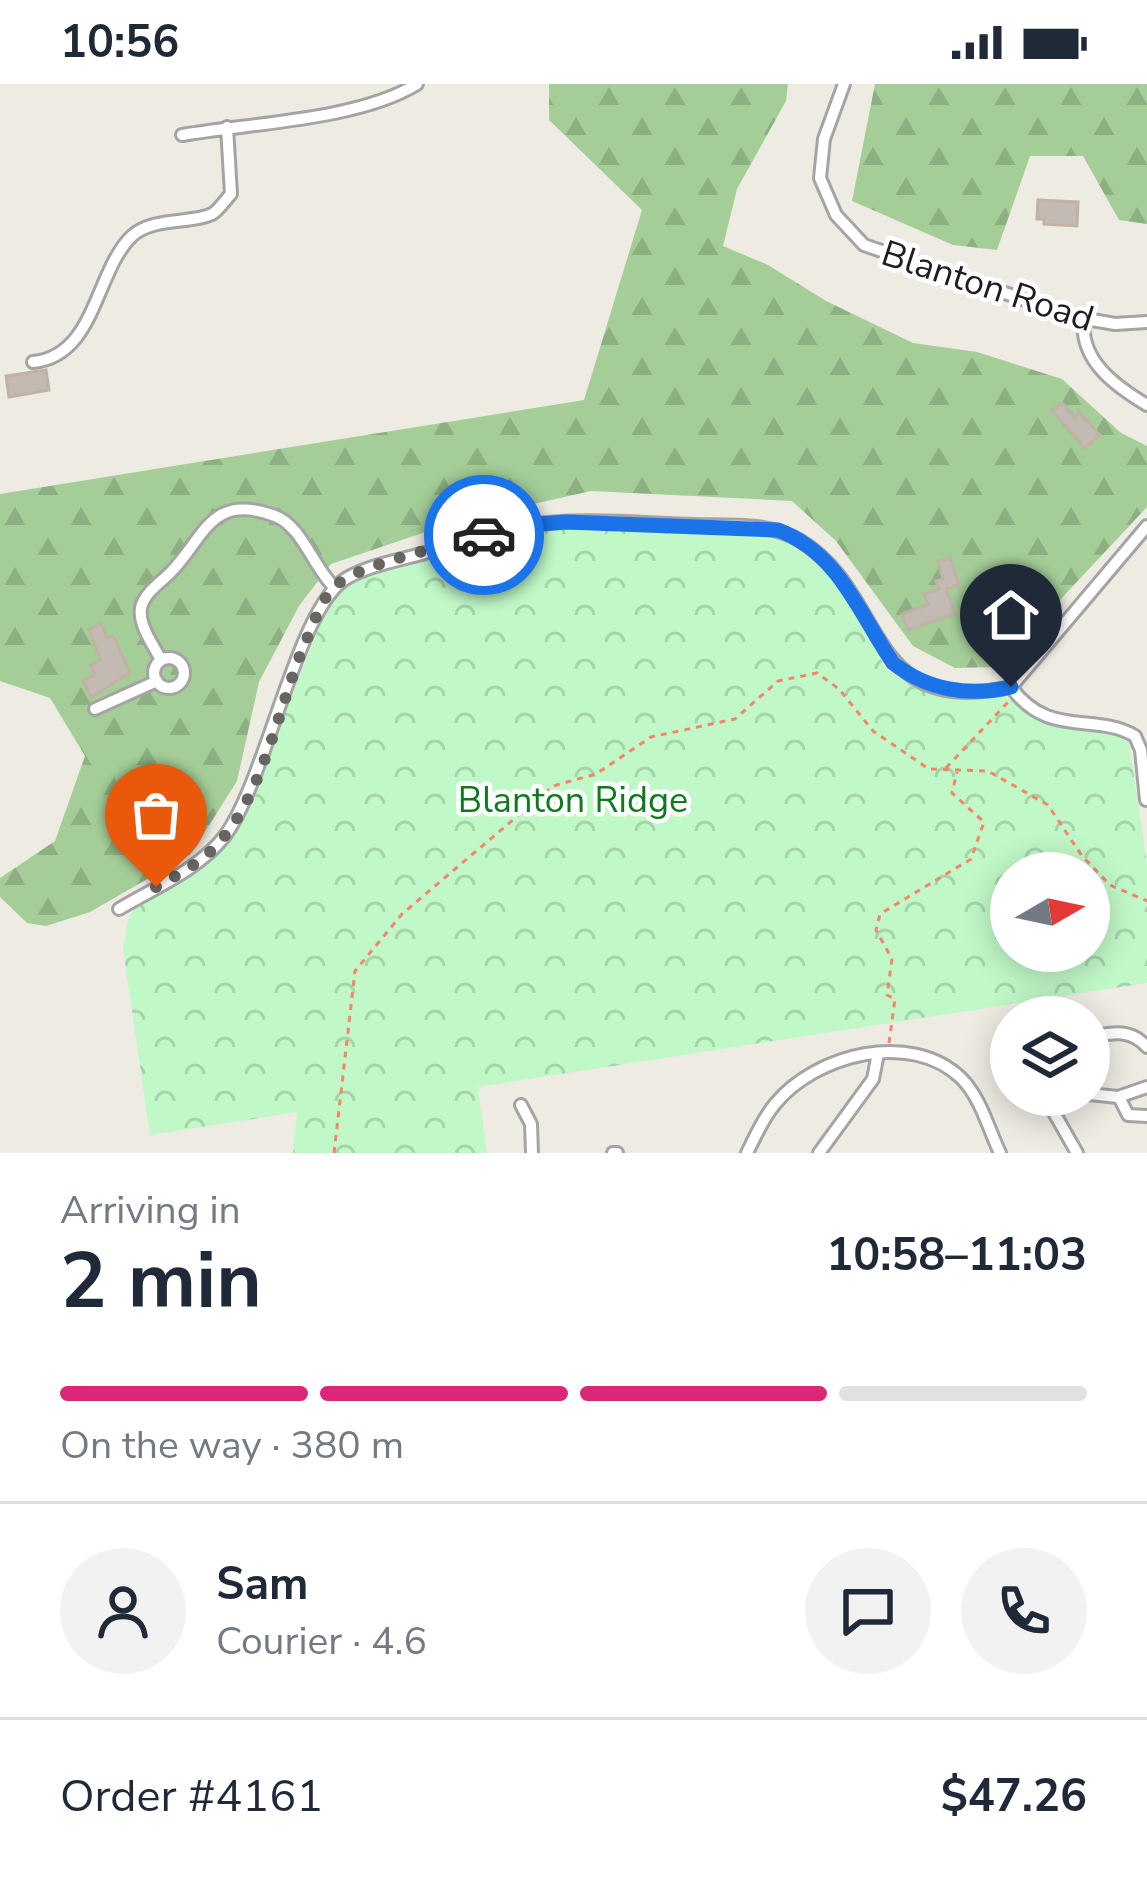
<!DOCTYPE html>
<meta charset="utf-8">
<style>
body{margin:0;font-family:"Nunito Sans",sans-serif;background:#f2f2f3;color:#1f2937;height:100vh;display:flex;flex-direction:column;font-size:45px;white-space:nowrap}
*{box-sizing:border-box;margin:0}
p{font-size:39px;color:#747a83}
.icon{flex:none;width:66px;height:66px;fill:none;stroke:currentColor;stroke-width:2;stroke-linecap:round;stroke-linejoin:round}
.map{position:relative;height:1069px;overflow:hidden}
.panel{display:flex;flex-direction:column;background:#fff;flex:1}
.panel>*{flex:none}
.needle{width:78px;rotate:81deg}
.buttons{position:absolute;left:990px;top:768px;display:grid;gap:24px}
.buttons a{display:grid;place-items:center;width:120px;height:120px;border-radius:50%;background:#fff;box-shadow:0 6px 30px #0003;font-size:60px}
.pin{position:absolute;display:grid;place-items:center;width:102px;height:102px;color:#fff;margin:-123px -51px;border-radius:50% 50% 50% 0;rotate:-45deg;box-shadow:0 0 12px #0007}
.pin .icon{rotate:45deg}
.courier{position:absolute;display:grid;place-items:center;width:120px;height:120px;margin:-60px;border:9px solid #1a73e8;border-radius:50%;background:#fff;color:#222;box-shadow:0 3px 15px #0007}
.overview em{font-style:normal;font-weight:700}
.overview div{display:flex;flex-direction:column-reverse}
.overview{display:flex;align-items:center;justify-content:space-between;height:204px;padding:0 60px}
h1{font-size:78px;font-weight:700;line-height:90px}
.bar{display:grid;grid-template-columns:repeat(4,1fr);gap:18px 12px;align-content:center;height:144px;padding:0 60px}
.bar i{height:15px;border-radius:9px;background:#e0e1e3}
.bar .current{background:#db2777}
.bar p{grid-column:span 4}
.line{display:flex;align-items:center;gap:30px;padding:0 60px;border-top:3px solid #e0e1e3}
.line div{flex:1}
.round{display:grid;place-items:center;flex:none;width:126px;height:126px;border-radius:63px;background:#f2f2f3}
.status{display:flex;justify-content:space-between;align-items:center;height:84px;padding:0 60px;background:#fff;direction:ltr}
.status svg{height:33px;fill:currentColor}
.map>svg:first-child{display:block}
</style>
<div class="status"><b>10:56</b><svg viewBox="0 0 49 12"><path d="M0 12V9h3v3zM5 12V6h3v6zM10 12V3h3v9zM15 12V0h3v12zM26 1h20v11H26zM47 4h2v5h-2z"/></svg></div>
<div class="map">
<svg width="1147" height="1069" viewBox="0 0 1147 1069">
<defs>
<pattern id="forest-firs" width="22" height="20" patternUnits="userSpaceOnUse" patternTransform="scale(3)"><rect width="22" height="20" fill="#a4cd98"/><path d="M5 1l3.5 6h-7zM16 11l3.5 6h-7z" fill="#8db083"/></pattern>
<pattern id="park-crowns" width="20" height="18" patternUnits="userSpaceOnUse" patternTransform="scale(3)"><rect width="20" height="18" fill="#c0f8c8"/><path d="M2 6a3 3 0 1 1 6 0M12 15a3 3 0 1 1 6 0" fill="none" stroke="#a5d4ab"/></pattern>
</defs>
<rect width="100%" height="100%" fill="#eeebe3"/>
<!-- forest -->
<g fill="url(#forest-firs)">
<polygon points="549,0 788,0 786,17 737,105 723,162 768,181 826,217 913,259 977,268 1062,295 1121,349 1147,362 1147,423 997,583 955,584 913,562 836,457 792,417 591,407 458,437 331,480 299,522 259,598 237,697 191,770 90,828 46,842 27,839 0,813 0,794 55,757 85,672 50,614 0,597 0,410 584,316 642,126 549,36"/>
<polygon points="875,0 1147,0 1147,140 1119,136 1083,72 1030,72 997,166 953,161 852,117"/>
</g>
<!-- park -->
<path fill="url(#park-crowns)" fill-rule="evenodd" d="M571 444 776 451 825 484 847 512 886 585 914 603 941 613 1003 612 1068 644 1128 652 1147 780V899L478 1003 487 1069H293L297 1028 150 1051 123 865 129 833 138 820 191 790 224 763 240 742 330 516C363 476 518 448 571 444ZM1011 789H1089V867H1011Z"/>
<!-- building -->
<g fill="#c3bab3" stroke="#c0b3a6" stroke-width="3">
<polygon points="1038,116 1078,118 1077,142 1044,140 1044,135 1037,135"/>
<polygon points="46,286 49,306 9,313 6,292"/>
<polygon points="1062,319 1075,333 1079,328 1100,351 1085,364 1052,327"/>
<polygon points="950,474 959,501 946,505 955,530 908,546 902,530 928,521 924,510 939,505 936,497 943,495 938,478"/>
<polygon points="101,540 107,554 113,551 130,589 91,613 83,596 95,591 90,581 101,576 89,546"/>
</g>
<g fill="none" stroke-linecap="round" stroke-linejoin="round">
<defs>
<g id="minor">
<polyline points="844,0 824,55 820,94 836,131 864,161 1075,233 1115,240 1147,238"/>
<path d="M182 51C251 39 359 36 417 0"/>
<path d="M1084 235C1079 276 1115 302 1147 321"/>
<path d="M33 278C96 272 95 187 132 152 152 133 191 140 212 130 218 127 226 115 231 110L227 43"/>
<circle cx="169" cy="589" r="15"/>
<path d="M161 576C154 562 138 541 141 524 144 509 161 498 171 488 205 453 211 408 275 432 302 442 313 483 334 503"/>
<polyline points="1011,603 1147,442"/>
<path d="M1011 603C1048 655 1095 628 1135 652L1141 666 1146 716"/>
<polyline points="95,625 157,597"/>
<path d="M119 825C154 804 198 786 224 753 267 696 297 522 347 494 370 481 400 476 425 469 456 459 488 447 521 442 577 433 636 439 693 441 728 442 768 438 799 456 889 509 862 635 1011 603"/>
<path d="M1089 953C1112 949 1130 944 1147 963"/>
<polyline points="1089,1010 1118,1013 1147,1003"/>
<polyline points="1044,1011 1077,1069"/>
<polyline points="1119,1013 1128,1031 1147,1032"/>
<polyline points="521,1021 531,1040 532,1069"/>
<polyline points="1050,1024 1076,1011"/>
<polyline points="613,1069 617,1069"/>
<path d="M747 1069C755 1053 763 1034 775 1020 816 970 911 946 961 994 981 1014 988 1044 1000 1069"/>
<polyline points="819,1069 873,995 878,969"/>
</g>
</defs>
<!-- minor casing -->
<use href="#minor" stroke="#a4a4a4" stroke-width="16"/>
<!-- path -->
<g stroke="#f8836b" stroke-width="3" stroke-dasharray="6 6" stroke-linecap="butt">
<polyline points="946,684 1009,617"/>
<polyline points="889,959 895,915 887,911 892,875 876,846 880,830 971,775 984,738 952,709 957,688"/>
<polyline points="334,1069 355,887 402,830 553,702 596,690 651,653 735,635 778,597 817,589 839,605 873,647 929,685 988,687 1048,721 1082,772 1110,801 1147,817"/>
</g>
<!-- minor -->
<use href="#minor" stroke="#fff" stroke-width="10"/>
</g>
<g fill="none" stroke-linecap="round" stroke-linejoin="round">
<!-- done -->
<path stroke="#666562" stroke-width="12" stroke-dasharray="0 21.6" d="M156 803C177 791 199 780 216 762 263 713 279 621 305 559 314 540 320 517 335 502 361 479 448 462 484 451"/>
<!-- route -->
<path stroke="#1a73e8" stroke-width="15" d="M484 451 515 442 566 438 778 446C839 469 859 529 893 579 927 606 969 613 1011 603"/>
</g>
<g text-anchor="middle" stroke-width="9" stroke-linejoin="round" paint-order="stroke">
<!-- street labels -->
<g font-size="36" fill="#1d1d1d" stroke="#fff">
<text transform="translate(988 201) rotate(18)" y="13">Blanton Road</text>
</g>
<!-- park labels -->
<g font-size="36" fill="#0d7a1d" stroke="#fff">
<text x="573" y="728">Blanton Ridge</text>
</g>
</g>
</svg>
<div class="buttons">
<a><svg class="needle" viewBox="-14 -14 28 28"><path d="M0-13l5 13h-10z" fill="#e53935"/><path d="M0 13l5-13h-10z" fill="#747a83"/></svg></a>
<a><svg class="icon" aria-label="layers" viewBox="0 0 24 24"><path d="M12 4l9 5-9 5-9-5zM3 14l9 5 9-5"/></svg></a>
</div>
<div class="pin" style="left:156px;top:803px;background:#ea580c"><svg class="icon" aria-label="bag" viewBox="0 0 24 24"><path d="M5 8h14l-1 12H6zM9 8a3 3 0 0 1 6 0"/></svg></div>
<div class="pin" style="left:1011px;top:603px;background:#1f2937"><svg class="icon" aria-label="home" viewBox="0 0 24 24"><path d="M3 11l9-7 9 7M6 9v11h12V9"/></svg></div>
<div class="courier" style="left:484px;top:451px"><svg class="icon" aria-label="car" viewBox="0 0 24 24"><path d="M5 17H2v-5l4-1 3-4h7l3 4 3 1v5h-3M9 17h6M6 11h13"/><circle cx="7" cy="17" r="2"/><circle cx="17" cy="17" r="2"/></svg></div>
</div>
<section class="panel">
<div class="overview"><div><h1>2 min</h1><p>Arriving in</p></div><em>10:58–11:03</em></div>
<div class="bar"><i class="current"></i><i class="current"></i><i class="current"></i><i></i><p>On the way · 380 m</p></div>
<div class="line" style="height:216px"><a class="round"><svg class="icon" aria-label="person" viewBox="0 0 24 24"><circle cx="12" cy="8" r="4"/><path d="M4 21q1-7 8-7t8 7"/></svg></a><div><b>Sam</b><p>Courier · 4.6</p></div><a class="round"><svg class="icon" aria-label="chat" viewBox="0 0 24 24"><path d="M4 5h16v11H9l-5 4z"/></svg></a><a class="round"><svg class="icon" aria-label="phone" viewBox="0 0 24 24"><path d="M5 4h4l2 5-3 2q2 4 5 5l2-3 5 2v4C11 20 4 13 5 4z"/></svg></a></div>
<div class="line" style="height:156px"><div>Order #4161</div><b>$47.26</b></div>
</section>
